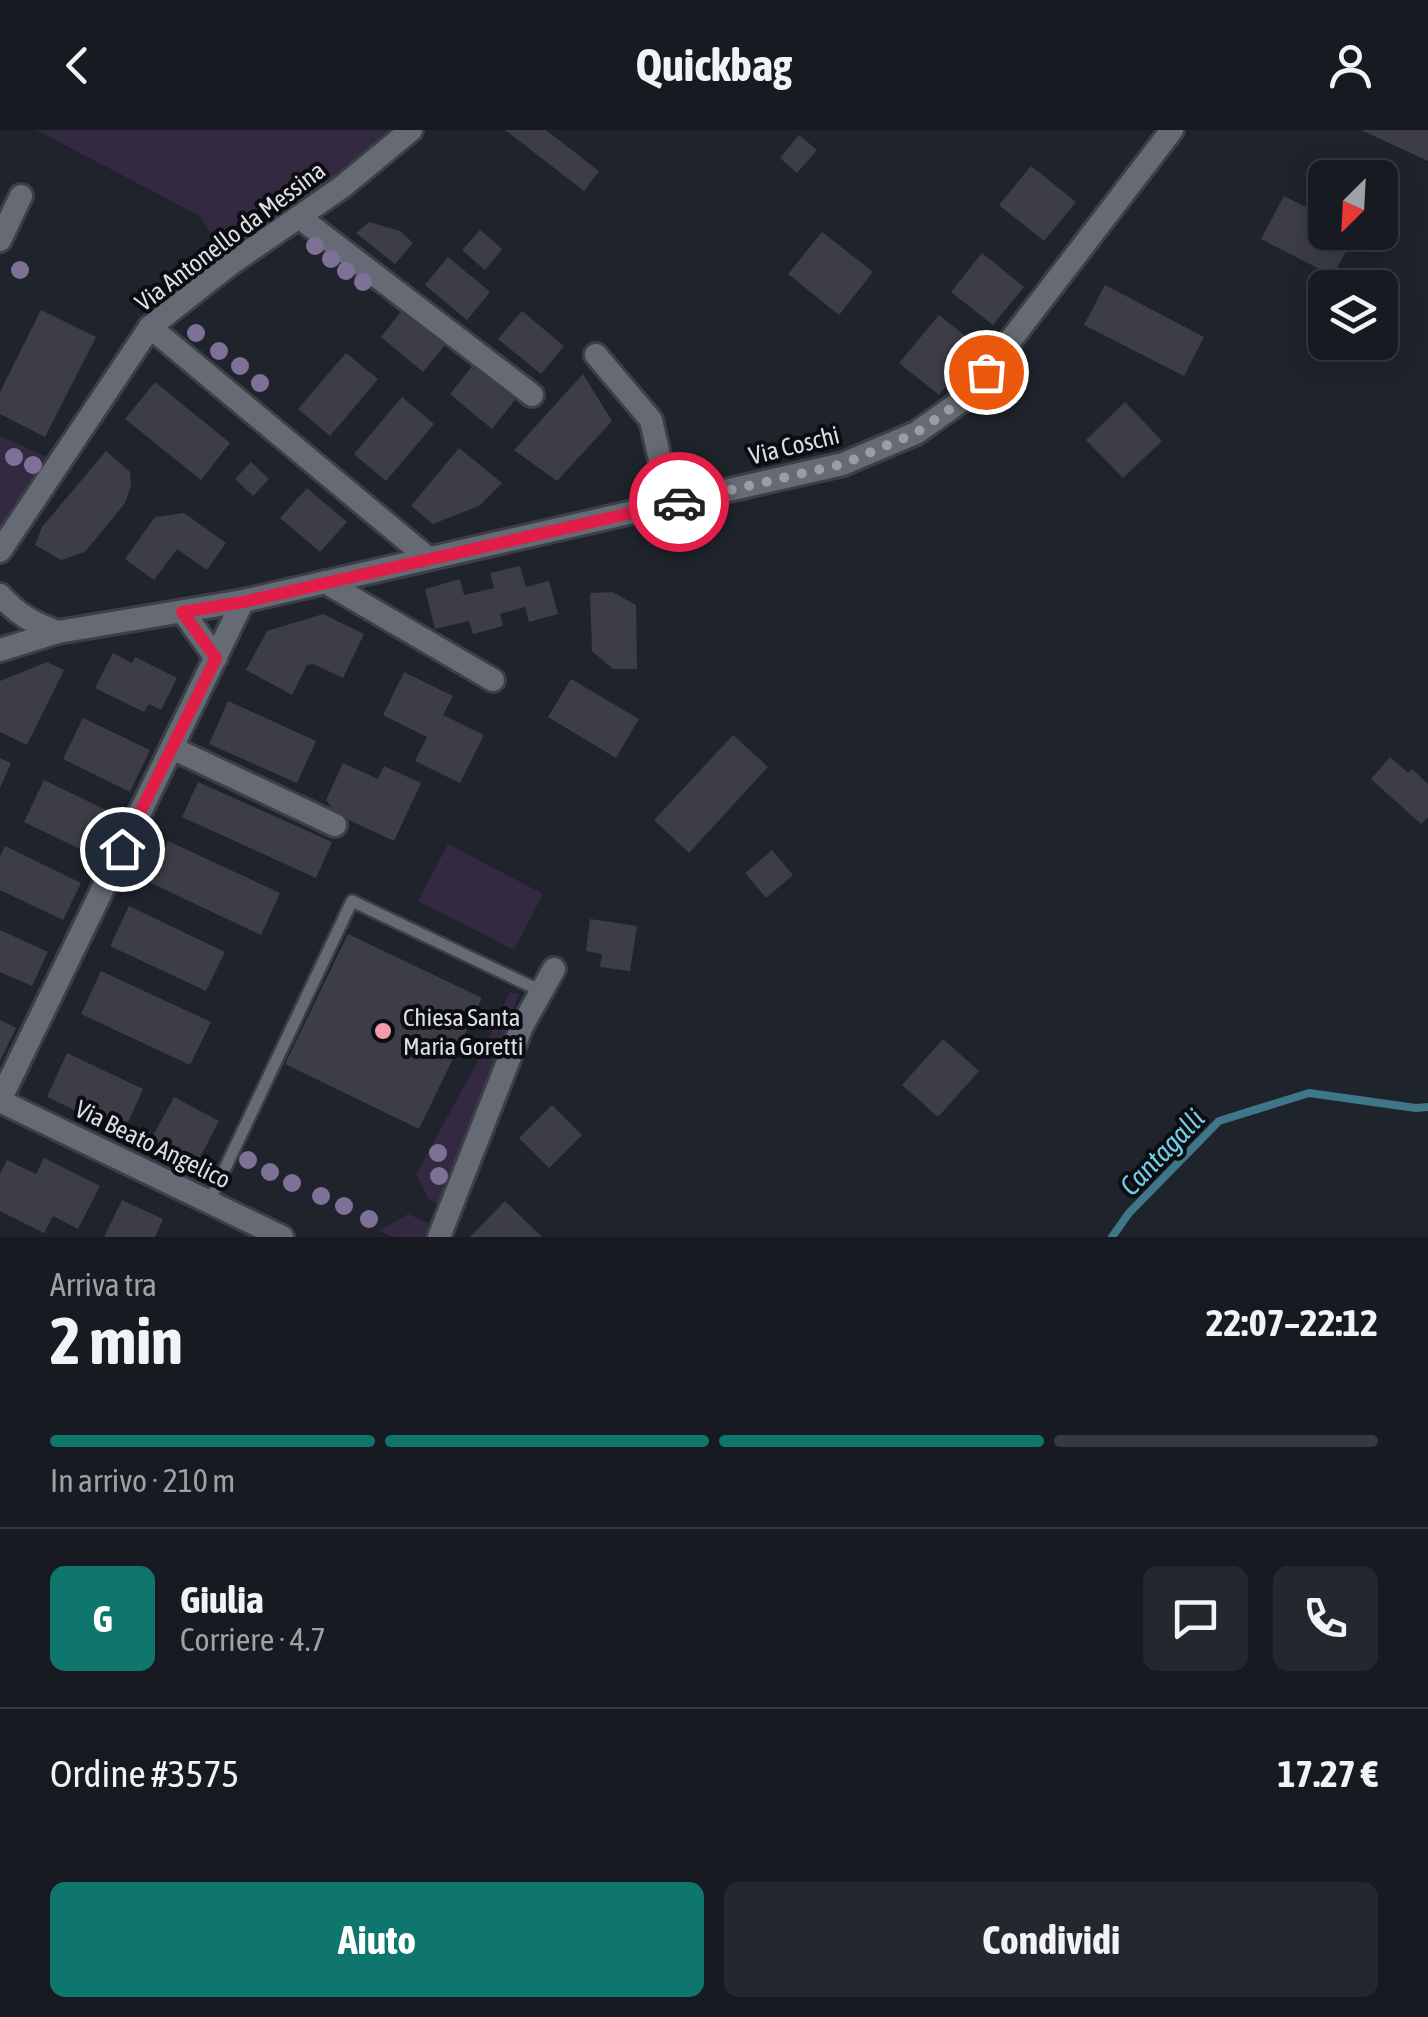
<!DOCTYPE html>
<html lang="it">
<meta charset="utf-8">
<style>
body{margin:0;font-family:"Asap Condensed",sans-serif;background:#24282e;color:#f1f3f6;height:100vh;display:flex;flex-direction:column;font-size:38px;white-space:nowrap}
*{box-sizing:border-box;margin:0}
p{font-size:32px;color:#9ea1a5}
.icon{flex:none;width:55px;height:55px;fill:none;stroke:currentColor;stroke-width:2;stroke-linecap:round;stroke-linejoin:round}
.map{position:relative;height:1107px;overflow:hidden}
.sheet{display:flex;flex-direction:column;background:#171b21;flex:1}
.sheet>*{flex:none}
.needle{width:65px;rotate:204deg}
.tools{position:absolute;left:1308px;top:30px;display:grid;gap:20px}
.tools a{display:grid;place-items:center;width:90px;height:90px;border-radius:15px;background:#171b21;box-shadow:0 5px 25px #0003,0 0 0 2px #36393f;font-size:50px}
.pin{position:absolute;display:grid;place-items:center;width:85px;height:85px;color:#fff;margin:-42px;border:5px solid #fff;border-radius:50%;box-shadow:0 2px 10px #0007}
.courier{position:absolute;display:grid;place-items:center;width:100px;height:100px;margin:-50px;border:8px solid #e11d48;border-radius:50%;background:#fff;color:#222;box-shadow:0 2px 12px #0007}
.summary em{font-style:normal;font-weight:700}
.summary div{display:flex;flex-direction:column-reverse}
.summary{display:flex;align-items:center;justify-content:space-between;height:170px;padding:0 50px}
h1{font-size:65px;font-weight:700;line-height:75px}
.bar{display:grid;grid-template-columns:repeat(4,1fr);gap:15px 10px;align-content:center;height:120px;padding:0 50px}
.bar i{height:12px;border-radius:8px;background:#36393f}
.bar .current{background:#0f766e}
.bar p{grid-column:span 4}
.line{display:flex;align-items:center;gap:25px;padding:0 50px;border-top:2px solid #36393f}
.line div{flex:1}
.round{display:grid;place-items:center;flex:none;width:105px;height:105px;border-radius:15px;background:#24282e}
.cta{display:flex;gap:20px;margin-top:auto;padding:20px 50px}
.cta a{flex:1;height:115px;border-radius:15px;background:#0f766e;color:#fff;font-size:40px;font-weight:700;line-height:115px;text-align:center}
.cta a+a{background:#24282e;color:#f1f3f6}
header{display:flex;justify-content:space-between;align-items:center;height:130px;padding:0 50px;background:#171b21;font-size:45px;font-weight:700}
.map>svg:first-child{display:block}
</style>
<header><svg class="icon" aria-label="back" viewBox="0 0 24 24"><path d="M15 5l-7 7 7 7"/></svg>Quickbag<svg class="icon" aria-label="person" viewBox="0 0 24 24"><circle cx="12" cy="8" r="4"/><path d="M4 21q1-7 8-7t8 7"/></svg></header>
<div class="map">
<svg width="1428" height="1107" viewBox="0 0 1428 1107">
<rect width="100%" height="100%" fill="#1f242c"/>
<!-- green -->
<g fill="#332941">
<polygon points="36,0 411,0 229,135 200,86"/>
<polygon points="0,306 59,332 0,421"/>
<polygon points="448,714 543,764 514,820 418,771"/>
<polygon points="510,862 519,864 440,1075 429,1070 416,1044 477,933"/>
<polygon points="408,1084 431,1094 425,1107 393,1107 379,1101"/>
</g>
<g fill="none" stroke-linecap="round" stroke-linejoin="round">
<!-- stream -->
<polyline stroke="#3f7788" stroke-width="8" points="1112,1107 1129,1083 1219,991 1309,963 1416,978 1428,977"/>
</g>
<!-- building -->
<g fill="#3c3d46">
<polygon points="505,0 546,0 599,41 584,61"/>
<polygon points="1361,0 1428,0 1428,31"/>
<polygon points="799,5 817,20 797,43 780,28"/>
<polygon points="1031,36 1076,72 1044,111 999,75"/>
<polygon points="1284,66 1325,87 1325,102 1356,102 1333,146 1261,109"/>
<polygon points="369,92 400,101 413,113 395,134 356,103"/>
<polygon points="480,100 502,119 485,140 462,120"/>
<polygon points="822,102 873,142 839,185 788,144"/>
<polygon points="982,123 1024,157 993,195 951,162"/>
<polygon points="448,127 490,162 467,190 425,155"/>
<polygon points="1105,155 1204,207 1184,246 1084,195"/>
<polygon points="403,179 446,214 423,242 381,207"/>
<polygon points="41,180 96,207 45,307 0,284 0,262"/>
<polygon points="522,181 564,216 541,244 498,209"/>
<polygon points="939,185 978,216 939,265 899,233"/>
<polygon points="346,223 378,249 330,306 298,279"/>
<polygon points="473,235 515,270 492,299 450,264"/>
<polygon points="583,244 612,291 557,351 514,320"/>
<polygon points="155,252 230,313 201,350 125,289"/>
<polygon points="402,267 434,294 386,351 354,324"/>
<polygon points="1125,272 1162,311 1123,348 1086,310"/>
<polygon points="459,318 502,353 479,376 433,394 411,376"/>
<polygon points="106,321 130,342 131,356 125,373 85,422 61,430 35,415 42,397"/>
<polygon points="251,332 269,349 253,366 235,349"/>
<polygon points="307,358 347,392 320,422 280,388"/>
<polygon points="184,383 226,413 207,440 177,419 154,450 125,429 155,387"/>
<polygon points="520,436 526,457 549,451 558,484 529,492 525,477 500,484 503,496 473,504 469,491 435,499 425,459 460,449 464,465 494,458 490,443"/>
<polygon points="612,462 636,475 637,539 613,539 592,521 590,463"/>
<polygon points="323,484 364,504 343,548 313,534 307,535 292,565 246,540 267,501"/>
<polygon points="113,523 132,533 135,527 177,548 161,580 149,574 144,582 95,558"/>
<polygon points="47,532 64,540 27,615 0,602 0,551"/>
<polygon points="404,542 453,566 443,585 484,605 460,653 415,631 427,607 383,585"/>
<polygon points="571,549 639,589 616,628 548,587"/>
<polygon points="228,571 316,611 297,653 209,614"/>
<polygon points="83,588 150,620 130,662 63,629"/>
<polygon points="733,605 768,637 689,723 654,690"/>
<polygon points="1390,627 1408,643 1412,639 1428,654 1428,687 1421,694 1371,649"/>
<polygon points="0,628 11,633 0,658"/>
<polygon points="343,633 378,649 384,636 421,653 394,711 336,684 326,670"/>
<polygon points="44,650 106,680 86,722 24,692"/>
<polygon points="198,652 332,712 316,748 182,687"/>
<polygon points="168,711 280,763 261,805 149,752"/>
<polygon points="5,716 81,753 63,790 0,760 0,726"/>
<polygon points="772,720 793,745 766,768 745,743"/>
<polygon points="129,776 225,822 206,861 110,816"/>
<polygon points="590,789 637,796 630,841 600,837 602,824 586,821"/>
<polygon points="0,800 48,822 32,856 0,842"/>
<polygon points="348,804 482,868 419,999 285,934"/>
<polygon points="101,841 211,892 190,935 81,884"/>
<polygon points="0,890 16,898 0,931"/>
<polygon points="943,909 979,941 938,987 902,955"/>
<polygon points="67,923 143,959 123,1003 47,967"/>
<polygon points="174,967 219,991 196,1035 150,1011"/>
<polygon points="552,975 582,1005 549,1038 519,1008"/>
<polygon points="44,1028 100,1056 78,1099 53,1086 44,1103 0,1081 0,1044 7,1030 36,1044"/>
<polygon points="122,1070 163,1089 155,1107 104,1107"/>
<polygon points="505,1071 542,1107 470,1107"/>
</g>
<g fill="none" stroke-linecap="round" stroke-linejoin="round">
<defs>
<polyline id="service" points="209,1072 352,771 541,861"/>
<g id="minor">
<polyline points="299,87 532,265"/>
<polyline points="0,110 21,66"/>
<polyline points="150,197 428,428"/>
<polyline points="596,225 651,290 670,374"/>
<polyline points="0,421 150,197 229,135 342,57 411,0"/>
<polyline points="325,452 493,550"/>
<path d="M0 465C17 484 34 494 58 502"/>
<polyline points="183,482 216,528"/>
<polyline points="0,520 58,502 243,471 843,334 916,303 967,267 1172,0"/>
<polyline points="172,618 335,695"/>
<polyline points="0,970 243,471"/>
<polyline points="0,971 282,1107"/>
<polyline points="439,1107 522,896 554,839"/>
</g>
</defs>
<!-- service casing -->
<use href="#service" stroke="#3c3f46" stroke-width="16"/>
<!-- minor casing -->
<use href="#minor" stroke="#3c3f46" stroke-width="28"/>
<!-- service -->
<use href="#service" stroke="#656a74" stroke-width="11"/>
<!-- minor -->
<use href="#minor" stroke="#656a74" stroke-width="22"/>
</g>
<!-- trees -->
<g fill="#7e7198">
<circle cx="315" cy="116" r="9"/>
<circle cx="331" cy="129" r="9"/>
<circle cx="20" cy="140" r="9"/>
<circle cx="346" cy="141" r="9"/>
<circle cx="363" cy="152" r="9"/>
<circle cx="196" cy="203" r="9"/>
<circle cx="219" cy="221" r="9"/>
<circle cx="240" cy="236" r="9"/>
<circle cx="260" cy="253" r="9"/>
<circle cx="14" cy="327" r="9"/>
<circle cx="33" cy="335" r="9"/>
<circle cx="438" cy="1023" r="9"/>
<circle cx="248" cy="1030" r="9"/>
<circle cx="270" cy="1042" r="9"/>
<circle cx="439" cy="1046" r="9"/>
<circle cx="292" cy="1053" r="9"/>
<circle cx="321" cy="1066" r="9"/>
<circle cx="344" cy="1076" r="9"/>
<circle cx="369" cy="1089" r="9"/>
</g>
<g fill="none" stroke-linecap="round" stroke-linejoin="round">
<!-- done -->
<polyline stroke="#9a9ea4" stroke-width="10" stroke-dasharray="0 18" points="679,372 843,334 916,303 967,267 986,242"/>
<!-- route -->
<polyline stroke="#e11d48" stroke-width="12" points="122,719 216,528 182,482 243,472 679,372"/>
</g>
<!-- markers -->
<circle fill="#f39aac" stroke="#0b0d10" stroke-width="4" cx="383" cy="901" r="10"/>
<g text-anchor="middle" stroke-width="8" stroke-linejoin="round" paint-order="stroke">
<!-- street labels -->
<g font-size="25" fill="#dcdfe4" stroke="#0b0d10">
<text transform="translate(230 106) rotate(-37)" y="9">Via Antonello da Messina</text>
<text transform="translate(794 315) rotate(-14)" y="9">Via Coschi</text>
<text transform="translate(153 1014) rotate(26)" y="9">Via Beato Angelico</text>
</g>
<!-- poi labels -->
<g font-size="25" fill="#dcdfe4" stroke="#0b0d10" text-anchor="start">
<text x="403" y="896">Chiesa Santa<tspan x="403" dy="29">Maria Goretti</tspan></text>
</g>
<!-- water labels -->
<g font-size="28" font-style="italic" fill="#73cde8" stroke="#0b0d10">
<text transform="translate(1162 1022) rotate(-46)" y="10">Cantagalli</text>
</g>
</g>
</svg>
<div class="tools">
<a><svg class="needle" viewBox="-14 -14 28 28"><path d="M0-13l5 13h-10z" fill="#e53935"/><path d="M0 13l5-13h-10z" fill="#9ea1a5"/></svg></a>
<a><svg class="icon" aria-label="layers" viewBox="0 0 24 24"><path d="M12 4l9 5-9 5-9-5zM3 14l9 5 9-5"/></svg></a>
</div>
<div class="pin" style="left:986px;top:242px;background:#ea580c"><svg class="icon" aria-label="bag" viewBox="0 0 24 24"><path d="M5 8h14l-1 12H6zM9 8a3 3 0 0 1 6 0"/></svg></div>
<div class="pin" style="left:122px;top:719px;background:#1f2937"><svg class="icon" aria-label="home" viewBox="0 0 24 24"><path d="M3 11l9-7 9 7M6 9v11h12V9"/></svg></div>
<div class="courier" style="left:679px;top:372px"><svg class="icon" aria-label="car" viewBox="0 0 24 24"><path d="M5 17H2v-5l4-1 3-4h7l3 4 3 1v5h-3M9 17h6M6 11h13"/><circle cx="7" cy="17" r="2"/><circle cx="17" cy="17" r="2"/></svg></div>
</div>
<section class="sheet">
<div class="summary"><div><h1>2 min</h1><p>Arriva tra</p></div><em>22:07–22:12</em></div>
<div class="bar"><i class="current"></i><i class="current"></i><i class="current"></i><i></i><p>In arrivo · 210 m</p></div>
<div class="line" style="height:180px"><b class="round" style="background:#0f766e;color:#fff">G</b><div><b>Giulia</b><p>Corriere · 4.7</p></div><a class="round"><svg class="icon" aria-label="chat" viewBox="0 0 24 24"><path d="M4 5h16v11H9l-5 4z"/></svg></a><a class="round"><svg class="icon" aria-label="phone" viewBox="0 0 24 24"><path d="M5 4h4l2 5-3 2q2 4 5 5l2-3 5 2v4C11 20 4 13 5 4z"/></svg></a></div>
<div class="line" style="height:130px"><div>Ordine #3575</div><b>17.27 €</b></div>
<div class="cta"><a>Aiuto</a><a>Condividi</a></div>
</section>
